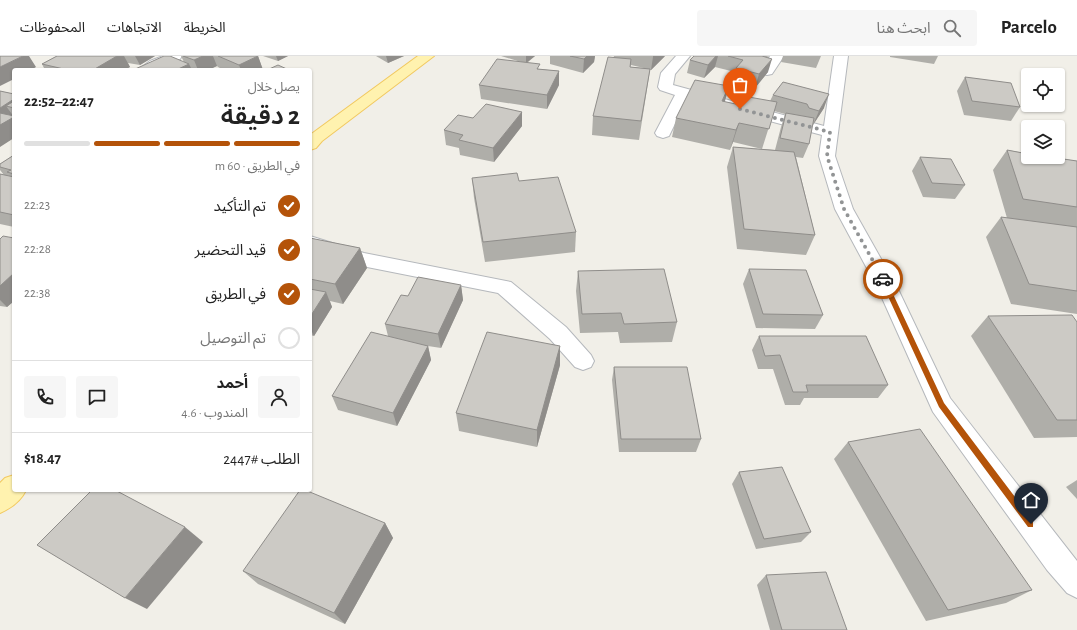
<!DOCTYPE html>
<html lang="ar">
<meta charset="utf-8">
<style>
body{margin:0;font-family:"Alegreya Sans","Noto Sans Arabic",sans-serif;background:#f6f6f6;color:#222;direction:rtl;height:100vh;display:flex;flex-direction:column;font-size:15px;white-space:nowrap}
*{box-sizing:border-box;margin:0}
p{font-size:13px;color:#767676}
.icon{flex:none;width:22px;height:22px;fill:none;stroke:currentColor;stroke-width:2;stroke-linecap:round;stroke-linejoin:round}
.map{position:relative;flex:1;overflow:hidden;direction:ltr}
.side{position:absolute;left:12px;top:12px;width:300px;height:424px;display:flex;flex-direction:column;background:#fff;border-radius:4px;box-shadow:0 1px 3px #0004;direction:rtl}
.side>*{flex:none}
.tools{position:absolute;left:1021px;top:12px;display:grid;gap:8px}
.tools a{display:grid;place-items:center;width:44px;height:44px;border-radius:4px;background:#fff;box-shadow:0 1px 3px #0004;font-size:20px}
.pin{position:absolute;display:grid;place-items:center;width:34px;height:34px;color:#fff;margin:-41px -17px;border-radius:50% 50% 50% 0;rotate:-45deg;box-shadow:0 0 4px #0007}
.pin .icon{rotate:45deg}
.courier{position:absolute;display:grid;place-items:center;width:40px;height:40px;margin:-20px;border:3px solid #b45309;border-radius:50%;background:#fff;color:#222;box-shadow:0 1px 5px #0007}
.headline em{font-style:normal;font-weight:600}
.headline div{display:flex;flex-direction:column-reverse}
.headline{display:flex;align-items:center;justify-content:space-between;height:68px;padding:0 12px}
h1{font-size:26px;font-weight:600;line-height:30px}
.bar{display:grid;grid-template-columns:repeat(4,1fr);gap:6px 4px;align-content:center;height:48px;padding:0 12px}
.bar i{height:5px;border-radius:3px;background:#e0e0e0}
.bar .selected{background:#b45309}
.bar p{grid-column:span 4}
.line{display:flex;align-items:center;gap:10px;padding:0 12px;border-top:1px solid #e0e0e0}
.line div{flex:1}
.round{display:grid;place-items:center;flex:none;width:42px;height:42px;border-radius:4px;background:#f6f6f6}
ol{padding:0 12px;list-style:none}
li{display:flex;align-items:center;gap:12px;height:44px}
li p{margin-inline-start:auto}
li .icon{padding:4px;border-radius:50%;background:#b45309;color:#fff;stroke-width:4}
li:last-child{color:#767676}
li i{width:22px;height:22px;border:2px solid #e0e0e0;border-radius:50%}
header{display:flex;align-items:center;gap:24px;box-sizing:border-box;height:56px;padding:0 20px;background:#fff;border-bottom:1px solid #e0e0e0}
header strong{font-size:19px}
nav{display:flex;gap:22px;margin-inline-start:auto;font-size:14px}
.search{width:280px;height:36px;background:#f6f6f6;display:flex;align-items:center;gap:10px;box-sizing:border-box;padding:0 14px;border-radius:4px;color:#767676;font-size:15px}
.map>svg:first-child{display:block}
</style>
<header>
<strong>Parcelo</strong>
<div class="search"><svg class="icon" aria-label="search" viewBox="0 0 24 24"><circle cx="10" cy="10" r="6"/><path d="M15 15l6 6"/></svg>ابحث هنا</div>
<nav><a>الخريطة</a><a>الاتجاهات</a><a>المحفوظات</a></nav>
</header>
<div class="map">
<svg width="1077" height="574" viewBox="0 0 1077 574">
<rect width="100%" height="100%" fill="#f1efe8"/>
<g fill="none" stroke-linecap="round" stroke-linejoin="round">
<defs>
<g id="minor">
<polygon points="163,0 182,0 180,3 155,14 138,14 150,5"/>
<polygon points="676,0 690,0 675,18 673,29 824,70 834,0 848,0 835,100 853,153 898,233 950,342 1077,505 1077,542 1067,537 1047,514 933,356 878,233 835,153 819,100 822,79 687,43 669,80 663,82 657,80 655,77 675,39 660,34 658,31 661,17"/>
<polygon points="706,0 728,0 764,10 770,0 784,0 772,18 767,19 708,3"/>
<polygon points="310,180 364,197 511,226 566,271 591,299 594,305 591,311 583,314 575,311 550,283 498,237 362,210 310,193"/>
</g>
<g id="major">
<polygon points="418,0 434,0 322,85 316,92 310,94 310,79"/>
<path d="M14 419V434H26C21 445 11 452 0 457V427L5 422Z"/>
</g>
</defs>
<!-- minor casing -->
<use href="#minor" stroke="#b5b8bc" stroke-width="2"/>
<!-- major casing -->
<use href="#major" stroke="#f2c960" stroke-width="2"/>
<!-- minor -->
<use href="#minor" fill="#fff" fill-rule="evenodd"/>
<!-- major -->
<use href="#major" fill="#fff2af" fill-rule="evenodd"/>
</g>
<!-- wall -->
<g fill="#afaea9" fill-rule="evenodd">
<polygon points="57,0 155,0 140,9 128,7 130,11 124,14 45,14 42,8"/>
<polygon points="181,0 258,0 263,14 224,14 218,11 217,10 208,14 133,14 184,6"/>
<polygon points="263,0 288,0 278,5"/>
<polygon points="376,0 404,0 388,7"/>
<polygon points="501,0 535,0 527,7 539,13 559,15 559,29 547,53 481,43 479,29 521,6"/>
<polygon points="550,0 595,0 594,6 583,17 550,8"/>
<path d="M614 0H665L651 14H650L639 84 592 79 593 60ZM631 9 644 12 630 11Z"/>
<polygon points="694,0 769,0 767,1 768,16 755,32 732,26 735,16 715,11 704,22 687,17 690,4"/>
<polygon points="783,0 821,0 816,12 781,6"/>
<polygon points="890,0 938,0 934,8 890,1"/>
<polygon points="1032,15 1059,19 1064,36 1058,43 1058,19 1030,19"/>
<polygon points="965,21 1020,51 1011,65 964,59 957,35"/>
<polygon points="0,35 14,38 14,82"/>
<polygon points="773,39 824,52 813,69 812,69 809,88 803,102 796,101 815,179 806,199 737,193 727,111 733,91 775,94 781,71 785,58 774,55 762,93 733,86 730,94 672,81 676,62 725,46 740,49 770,45"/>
<polygon points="522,56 522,70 494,106 460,99 459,92 446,89 444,74 473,62"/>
<polygon points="1007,94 1077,105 1077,258 1011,248 986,181 1001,161 1007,162 993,114"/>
<polygon points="14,99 14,171 0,168 0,118 4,119 0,114 0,108"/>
<polygon points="920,101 965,129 955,143 923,141 912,115"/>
<polygon points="472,122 576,176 575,196 485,206 474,142"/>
<polygon points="14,182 14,245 7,251 0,250 0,183"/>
<polygon points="310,182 360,192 367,212 343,248 330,245 332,251 314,280 310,279"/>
<polygon points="749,213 823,259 815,273 756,272 743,228"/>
<polygon points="578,215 677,266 672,286 620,287 618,276 580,277 576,235"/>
<polygon points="461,229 463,244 441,292 428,290 431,304 397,370 338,354 332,340 388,280 385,268 408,240"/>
<polygon points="988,260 1077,266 1077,381 1034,382 971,280"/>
<polygon points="759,280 888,329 878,342 804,342 800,349 785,349 773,313 758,313 752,294"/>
<polygon points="560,290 560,309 537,391 459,375 456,357"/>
<polygon points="614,311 701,383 696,396 619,396 612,324"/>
<polygon points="848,386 1032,534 1006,547 926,565 834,403"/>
<polygon points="739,416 811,476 801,486 756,493 732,428"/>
<polygon points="1077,424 1077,443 1066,431"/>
<polygon points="385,467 393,482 345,568 258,528 243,515"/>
<polygon points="766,519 847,574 770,574 757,529"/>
</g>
<!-- shaded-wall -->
<g fill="#8f8d8a">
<polygon points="23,0 29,0 36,11 31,14 14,14 14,23 0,30 0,11"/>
<polygon points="117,0 124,0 130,11 124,14 93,14"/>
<polygon points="135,0 155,0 140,9"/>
<polygon points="203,0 213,0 217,10 208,14 198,14 194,4"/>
<polygon points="258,0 263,14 241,14 239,9"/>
<polygon points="276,0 288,0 278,5"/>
<polygon points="386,0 404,0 388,7"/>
<polygon points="526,0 535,0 526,7"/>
<polygon points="587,0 595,0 594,6 583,17 584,3"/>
<polygon points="653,0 665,0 651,14 653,1"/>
<polygon points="716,0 718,0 715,11 704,22 708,9"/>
<polygon points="772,3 768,16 755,32 759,18"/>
<polygon points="189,8 192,14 176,14"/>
<polygon points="559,15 559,29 547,53 547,39"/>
<polygon points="729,30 724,49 722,45"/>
<polygon points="829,38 824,52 813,69 819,55"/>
<polygon points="14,43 14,52 6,50 14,61 14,82 0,91 0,52"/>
<polygon points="522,56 522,70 494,106 493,92"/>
<polygon points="739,67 733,86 730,94 736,74"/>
<polygon points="360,192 367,212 343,248 335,228"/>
<polygon points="14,217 14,245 7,251 0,244 0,230"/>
<polygon points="461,229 463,244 441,292 438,278"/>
<polygon points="326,236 332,251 314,280 310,272 310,261"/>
<polygon points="428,290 431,304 397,370 393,357"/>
<polygon points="560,290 560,309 537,391 537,374"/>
<polygon points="385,467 393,482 345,568 334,557"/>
<polygon points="185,471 203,486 147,553 125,542"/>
</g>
<!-- building -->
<g fill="#cccac5" stroke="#8f8d8a">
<polygon points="0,0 23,0 0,11"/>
<polygon points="57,0 117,0 93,14 68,14 42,8"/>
<polygon points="164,0 170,0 189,8 176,14 133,14"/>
<polygon points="183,0 203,0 194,4"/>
<polygon points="218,0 258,0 239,9"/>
<polygon points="570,0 587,0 584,3"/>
<polygon points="694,0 716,0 708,9 690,4"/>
<polygon points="728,0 762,0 772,3 759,18 736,12 743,4"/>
<polygon points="608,1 631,3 630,11 650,13 641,65 593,60"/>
<polygon points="497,3 540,8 537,13 559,15 547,39 479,29"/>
<polygon points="278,9 289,14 267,14"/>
<polygon points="1032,15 1059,19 1064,36 1058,35 1058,19 1033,19"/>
<polygon points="965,21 1011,27 1020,51 972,45"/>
<polygon points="695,24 729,30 722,45 740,49 743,40 777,46 769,73 739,67 736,74 676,62"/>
<polygon points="783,26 829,38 819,55 809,52 807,48 773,39"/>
<polygon points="0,35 14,38 14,43 0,52"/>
<polygon points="14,45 14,52 6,50"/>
<polygon points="486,48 522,56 493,92 459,84 463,79 444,74 458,59 473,62"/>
<polygon points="0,57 14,60 14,61 0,69"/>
<polygon points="786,57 814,62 809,88 780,82"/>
<polygon points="733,91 794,96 815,179 744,173"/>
<polygon points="1007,94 1028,98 1028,101 1050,101 1077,105 1077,151 1023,143"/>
<polygon points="14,99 14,118 7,116 11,114 0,111 0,108"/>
<polygon points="920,101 951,103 965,129 932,127"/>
<polygon points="517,117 519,125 558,121 576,176 483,186 472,122"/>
<polygon points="0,118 14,121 14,159 0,156"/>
<polygon points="1001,161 1077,171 1077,235 1029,228"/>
<polygon points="3,180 14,182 14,217 0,230 0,183"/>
<polygon points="310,182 360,192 335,228 310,223"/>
<polygon points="664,213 677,266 624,268 621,257 582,258 578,215"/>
<polygon points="749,213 806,214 823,259 763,258"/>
<polygon points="418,221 461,229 438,278 385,268 401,239 408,240"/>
<polygon points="310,233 326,236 310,261"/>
<polygon points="1072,259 1077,266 1077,364 1057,364 988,260"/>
<polygon points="371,276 428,290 393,357 332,340"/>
<polygon points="487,276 560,290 537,374 456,357"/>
<polygon points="759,280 866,280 888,329 806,329 808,336 793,336 780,299 765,300"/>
<polygon points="614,311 687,311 701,383 621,383"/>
<polygon points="920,373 1032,534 948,554 848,386"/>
<polygon points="782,411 811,476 764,483 739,416"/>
<polygon points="92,434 115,434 185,471 125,542 37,489"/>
<polygon points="300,434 305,434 385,467 334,557 243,515"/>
<polygon points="826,516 847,574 782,574 766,519"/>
</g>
<!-- route -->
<polygon fill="#b45309" points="883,221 886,223 944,347 1033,465 1033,471 1028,471 939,351 880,223"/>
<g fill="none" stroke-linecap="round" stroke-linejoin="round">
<!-- done -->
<polyline stroke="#929495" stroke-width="4" stroke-dasharray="0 7.2" points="740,53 830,76 827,100 844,153 883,223"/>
</g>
</svg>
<div class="tools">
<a><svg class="icon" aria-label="locate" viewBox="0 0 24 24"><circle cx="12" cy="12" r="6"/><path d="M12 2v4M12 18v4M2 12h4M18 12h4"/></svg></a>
<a><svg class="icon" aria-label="layers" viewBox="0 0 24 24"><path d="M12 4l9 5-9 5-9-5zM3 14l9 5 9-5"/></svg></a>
</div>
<div class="pin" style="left:740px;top:53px;background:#ea580c"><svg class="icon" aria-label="bag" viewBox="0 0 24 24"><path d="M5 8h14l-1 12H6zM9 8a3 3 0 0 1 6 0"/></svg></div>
<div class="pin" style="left:1031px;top:468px;background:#1f2937"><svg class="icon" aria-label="home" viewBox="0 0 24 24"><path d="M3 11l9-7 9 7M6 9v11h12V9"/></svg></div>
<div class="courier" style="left:883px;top:223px"><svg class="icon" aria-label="car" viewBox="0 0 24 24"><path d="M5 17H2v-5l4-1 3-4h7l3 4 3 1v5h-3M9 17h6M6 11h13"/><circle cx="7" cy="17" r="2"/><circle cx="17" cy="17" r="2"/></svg></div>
<section class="side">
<div class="headline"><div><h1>2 دقيقة</h1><p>يصل خلال</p></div><em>22:47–22:52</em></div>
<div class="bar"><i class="selected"></i><i class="selected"></i><i class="selected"></i><i></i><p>في الطريق · 60 m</p></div>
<ol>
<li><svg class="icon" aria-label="check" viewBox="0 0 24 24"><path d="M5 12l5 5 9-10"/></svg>تم التأكيد<p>22:23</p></li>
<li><svg class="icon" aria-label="check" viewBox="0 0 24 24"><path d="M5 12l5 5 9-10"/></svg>قيد التحضير<p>22:28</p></li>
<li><svg class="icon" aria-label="check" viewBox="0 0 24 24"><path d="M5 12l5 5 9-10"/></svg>في الطريق<p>22:38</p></li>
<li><i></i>تم التوصيل</li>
</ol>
<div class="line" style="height:72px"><a class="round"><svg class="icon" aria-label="person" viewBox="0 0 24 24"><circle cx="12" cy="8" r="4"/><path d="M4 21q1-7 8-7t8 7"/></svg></a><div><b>أحمد</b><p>المندوب · 4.6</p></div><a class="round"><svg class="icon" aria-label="chat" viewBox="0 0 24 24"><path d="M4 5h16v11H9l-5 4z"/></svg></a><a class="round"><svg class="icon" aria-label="phone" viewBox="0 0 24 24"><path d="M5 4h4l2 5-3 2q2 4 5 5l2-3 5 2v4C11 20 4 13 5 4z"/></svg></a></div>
<div class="line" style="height:52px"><div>الطلب #2447</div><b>$18.47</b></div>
</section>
</div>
